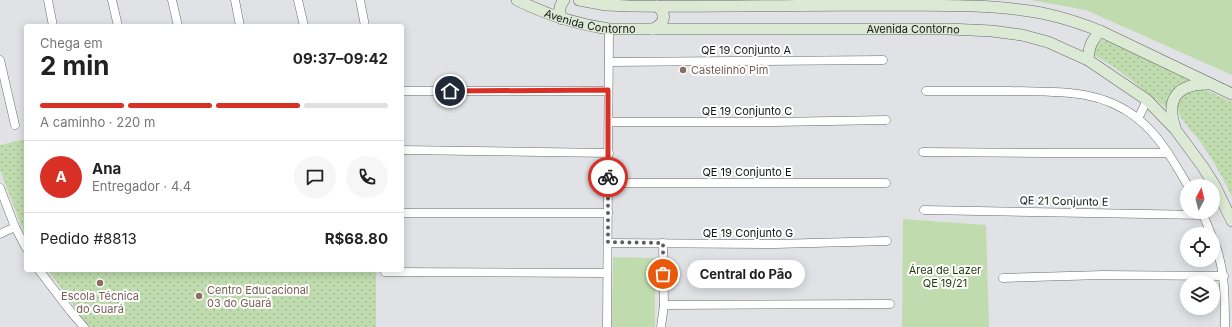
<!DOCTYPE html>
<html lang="pt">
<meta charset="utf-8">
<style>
body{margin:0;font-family:Inter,sans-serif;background:#f6f6f6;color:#222;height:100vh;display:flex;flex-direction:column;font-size:15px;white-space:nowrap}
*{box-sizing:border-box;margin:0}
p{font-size:13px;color:#767676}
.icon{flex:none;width:22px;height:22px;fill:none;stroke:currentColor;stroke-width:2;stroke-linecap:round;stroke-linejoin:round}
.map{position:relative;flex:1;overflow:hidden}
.details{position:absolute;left:24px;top:24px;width:380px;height:248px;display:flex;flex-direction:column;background:#fff;border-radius:4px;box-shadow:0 2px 10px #0003}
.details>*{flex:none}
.needle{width:26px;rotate:7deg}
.tools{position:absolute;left:1180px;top:179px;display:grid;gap:8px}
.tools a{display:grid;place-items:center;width:40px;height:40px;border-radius:50%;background:#fff;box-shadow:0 2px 10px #0003;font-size:20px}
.pin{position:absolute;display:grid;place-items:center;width:34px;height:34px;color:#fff;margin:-17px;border:2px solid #fff;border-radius:50%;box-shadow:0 1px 4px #0007}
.courier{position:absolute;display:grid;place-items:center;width:40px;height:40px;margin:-20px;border:3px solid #d93025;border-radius:50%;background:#fff;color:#222;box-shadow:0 1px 5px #0007}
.bubble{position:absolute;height:28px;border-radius:14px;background:#fff;box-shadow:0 2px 10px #0003;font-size:13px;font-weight:700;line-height:28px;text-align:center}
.overview em{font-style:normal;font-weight:700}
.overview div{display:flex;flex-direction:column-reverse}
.overview{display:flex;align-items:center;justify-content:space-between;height:68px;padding:0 16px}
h1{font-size:26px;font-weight:700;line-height:30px}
.bar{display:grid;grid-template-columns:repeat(4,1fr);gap:6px 4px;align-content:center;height:48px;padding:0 16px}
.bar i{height:5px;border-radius:3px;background:#e0e0e0}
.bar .active{background:#d93025}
.bar p{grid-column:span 4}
.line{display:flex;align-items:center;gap:10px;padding:0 16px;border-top:1px solid #e0e0e0}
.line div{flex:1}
.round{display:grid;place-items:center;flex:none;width:42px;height:42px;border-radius:21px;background:#f6f6f6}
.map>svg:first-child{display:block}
</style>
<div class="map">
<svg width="1232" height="327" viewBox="0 0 1232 327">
<defs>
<pattern id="grass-dots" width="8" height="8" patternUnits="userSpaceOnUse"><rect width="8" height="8" fill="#c0dcae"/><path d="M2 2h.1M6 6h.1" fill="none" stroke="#a4bc95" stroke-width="1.8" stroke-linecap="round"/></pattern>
</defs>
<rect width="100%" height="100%" fill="#e1e2e5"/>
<!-- grass -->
<g fill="url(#grass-dots)">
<path d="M1101 40 1110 42 1191 79C1174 87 1173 91 1168 109L1114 67 1094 55 1092 50 1097 41Z"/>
<path d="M1196 88 1206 90 1232 102V197C1224 179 1213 160 1202 144 1195 134 1179 120 1178 109 1176 95 1186 92 1196 88Z"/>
<polygon points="26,139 26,238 0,170 0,145"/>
<polygon points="48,270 376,270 376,327 89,327"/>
</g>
<!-- park -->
<g fill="#c0dcae">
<polygon points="1031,0 1232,0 1232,75 1086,10"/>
<polygon points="903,219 986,225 989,327 902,327"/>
<polygon points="613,257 655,258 655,327 612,327"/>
</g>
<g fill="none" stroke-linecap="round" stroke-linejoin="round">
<defs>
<g id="minor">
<polyline points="48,0 53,26"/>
<polyline points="112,0 118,26"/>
<polyline points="172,0 178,26"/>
<polyline points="235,0 240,26"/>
<polyline points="298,0 304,26"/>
<polyline points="360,0 365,26"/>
<polyline points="0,60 15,125"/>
<polyline points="609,62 883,60"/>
<polyline points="402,91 608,91"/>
<path d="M926 91C954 91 981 91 1009 91 1055 92 1099 88 1137 118 1160 136 1174 162 1188 186"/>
<polyline points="1138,119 1147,100"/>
<polyline points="609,122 775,122 886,120"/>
<polyline points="402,150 609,153"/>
<polyline points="923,152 1046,153 1168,153"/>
<polyline points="608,183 886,183"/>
<polyline points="0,188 15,227 26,248"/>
<polyline points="924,210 1204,215"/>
<polyline points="1202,212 1211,234"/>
<polyline points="402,213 608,213"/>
<polyline points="0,234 15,227"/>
<path d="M1213 238C1225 267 1225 296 1225 327"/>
<polyline points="608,243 775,244 887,241"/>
<polyline points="39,270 71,312 84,327"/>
<polyline points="385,272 607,273"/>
<polyline points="1003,278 1103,275 1224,276"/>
<polyline points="664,305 890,304"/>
<polyline points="607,327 609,29"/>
<polyline points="661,327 664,305 663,243"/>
</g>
<g id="secondary">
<path id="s1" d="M517 0C547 15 575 24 609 29H949L992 31 1022 35 1048 42 1088 60 1147 100 1175 129 1203 167 1215 186 1232 221"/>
<path d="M579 0 606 5 629 6C714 7 800 5 886 5 931 6 977 4 1022 10 1049 13 1075 21 1100 31L1232 94"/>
<path d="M562 19C558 12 559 6 564 0"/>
<path d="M653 29C664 24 668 15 657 6"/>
<path d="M1088 60C1089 46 1091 42 1100 31"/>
<path d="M1175 127C1165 98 1179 84 1207 84"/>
</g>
</defs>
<!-- minor casing -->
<use href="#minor" stroke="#696a6c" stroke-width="9"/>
<!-- secondary casing -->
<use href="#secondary" stroke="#696a6c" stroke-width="12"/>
<!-- minor -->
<use href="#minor" stroke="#fff" stroke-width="8"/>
<!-- secondary -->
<use href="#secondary" stroke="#dce9d4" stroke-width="11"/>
</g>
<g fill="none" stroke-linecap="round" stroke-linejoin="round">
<!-- done -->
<polyline stroke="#5d5e60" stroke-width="4" stroke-dasharray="0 7.2" points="608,177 608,242 663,243 663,274"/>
<!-- route -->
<polyline stroke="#d93025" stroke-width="5" points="450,91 608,90 608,177"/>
</g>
<!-- markers -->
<g fill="#8d6e63" stroke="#fff" stroke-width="1.5">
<circle cx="683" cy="70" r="4"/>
<circle cx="100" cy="283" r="4"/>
<circle cx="199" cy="296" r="4"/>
</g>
<g text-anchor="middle" stroke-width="4" stroke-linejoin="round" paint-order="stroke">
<!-- street labels -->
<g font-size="11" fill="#161718" stroke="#fff">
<text dy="4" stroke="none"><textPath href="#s1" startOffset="77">Avenida Contorno</textPath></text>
<text dy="4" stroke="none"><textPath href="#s1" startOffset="401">Avenida Contorno</textPath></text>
<text x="746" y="54">QE 19 Conjunto A</text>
<text x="747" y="115">QE 19 Conjunto C</text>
<text x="747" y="176">QE 19 Conjunto E</text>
<text transform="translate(1064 201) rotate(1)" y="4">QE 21 Conjunto E</text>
<text x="748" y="237">QE 19 Conjunto G</text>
</g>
<!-- education labels -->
<g font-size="11" fill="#785e54" stroke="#fff" text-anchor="start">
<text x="691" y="74">Castelinho Pim</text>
<text x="207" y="294">Centro Educacional<tspan x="207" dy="13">03 do Guará</tspan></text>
<text x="100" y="300" text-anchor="middle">Escola Técnica<tspan x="100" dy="13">do Guará</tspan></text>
</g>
<!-- park labels -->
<g font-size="11" fill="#1f3907" stroke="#fff">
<text x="945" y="274">Área de Lazer<tspan x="945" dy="13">QE 19/21</tspan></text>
</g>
</g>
</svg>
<div class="tools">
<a><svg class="needle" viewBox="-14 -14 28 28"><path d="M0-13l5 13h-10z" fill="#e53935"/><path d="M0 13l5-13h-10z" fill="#767676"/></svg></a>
<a><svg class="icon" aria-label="locate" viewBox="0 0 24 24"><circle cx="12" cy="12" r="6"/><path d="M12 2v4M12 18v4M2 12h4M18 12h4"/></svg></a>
<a><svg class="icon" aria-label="layers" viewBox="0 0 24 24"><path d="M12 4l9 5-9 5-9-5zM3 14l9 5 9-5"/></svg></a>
</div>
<div class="pin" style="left:663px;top:274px;background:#ea580c"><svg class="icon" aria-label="bag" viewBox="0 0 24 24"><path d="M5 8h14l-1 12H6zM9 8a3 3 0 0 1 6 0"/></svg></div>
<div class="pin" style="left:450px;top:91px;background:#1f2937"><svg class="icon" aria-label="home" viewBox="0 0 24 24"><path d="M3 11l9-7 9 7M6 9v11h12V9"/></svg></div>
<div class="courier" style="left:608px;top:177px"><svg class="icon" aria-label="bike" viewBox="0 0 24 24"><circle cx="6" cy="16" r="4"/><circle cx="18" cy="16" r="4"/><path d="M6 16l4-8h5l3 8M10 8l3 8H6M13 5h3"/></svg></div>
<div class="bubble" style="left:687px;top:260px;width:118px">Central do Pão</div>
<section class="details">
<div class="overview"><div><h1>2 min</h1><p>Chega em</p></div><em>09:37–09:42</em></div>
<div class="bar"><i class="active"></i><i class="active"></i><i class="active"></i><i></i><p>A caminho · 220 m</p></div>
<div class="line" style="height:72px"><b class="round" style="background:#d93025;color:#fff">A</b><div><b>Ana</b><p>Entregador · 4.4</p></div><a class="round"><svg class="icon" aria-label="chat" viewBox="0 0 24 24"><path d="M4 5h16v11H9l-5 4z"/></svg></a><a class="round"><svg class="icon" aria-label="phone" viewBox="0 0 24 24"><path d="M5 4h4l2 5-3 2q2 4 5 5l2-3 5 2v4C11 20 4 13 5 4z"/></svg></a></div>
<div class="line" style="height:52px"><div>Pedido #8813</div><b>R$68.80</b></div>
</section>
</div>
